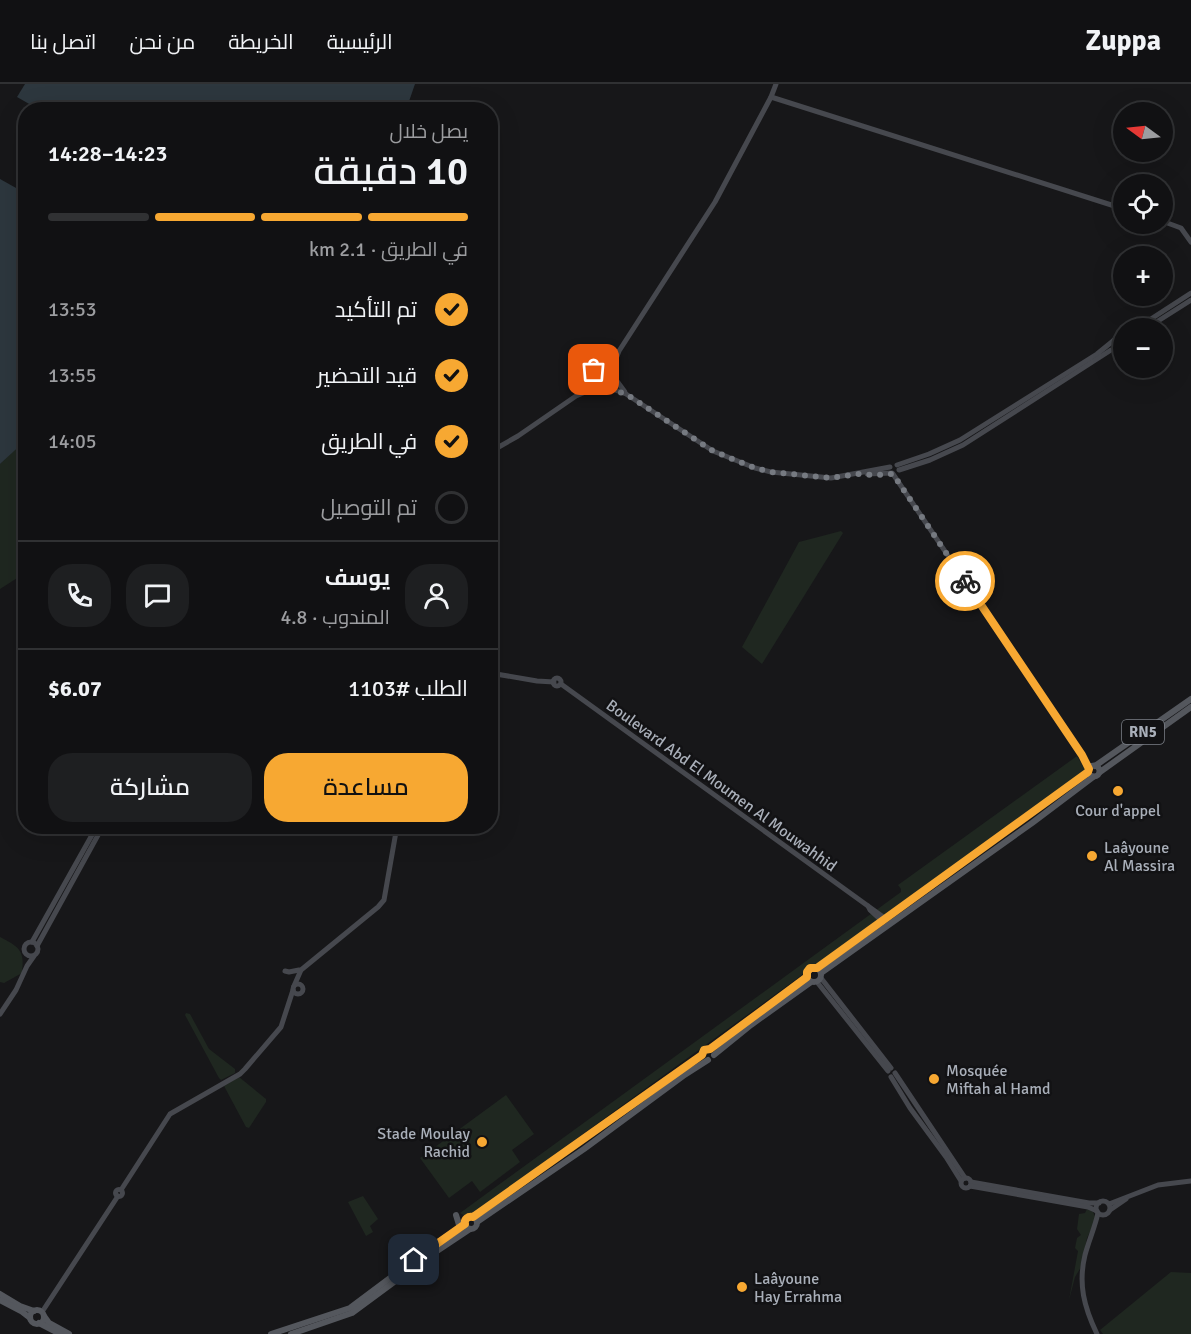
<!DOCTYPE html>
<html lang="ar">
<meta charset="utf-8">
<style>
body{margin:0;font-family:Signika,Cairo,sans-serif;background:#1e1f21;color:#f1f3f6;direction:rtl;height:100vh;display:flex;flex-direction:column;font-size:22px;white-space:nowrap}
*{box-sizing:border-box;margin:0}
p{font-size:20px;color:#9c9da0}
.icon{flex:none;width:33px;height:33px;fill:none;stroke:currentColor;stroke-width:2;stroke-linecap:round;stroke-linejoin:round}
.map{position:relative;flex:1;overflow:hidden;direction:ltr}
.drawer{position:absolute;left:18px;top:18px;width:480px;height:732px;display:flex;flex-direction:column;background:#111113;border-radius:24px;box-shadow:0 6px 24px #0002,0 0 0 2px #303133;direction:rtl}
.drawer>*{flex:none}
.needle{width:39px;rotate:285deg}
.controls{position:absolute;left:1113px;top:18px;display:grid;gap:12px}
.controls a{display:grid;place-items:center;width:60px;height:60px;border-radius:50%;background:#111113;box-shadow:0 6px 24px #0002,0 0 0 2px #303133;font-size:30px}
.pin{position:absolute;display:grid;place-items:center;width:51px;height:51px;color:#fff;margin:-26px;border-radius:12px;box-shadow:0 3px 9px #0006}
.courier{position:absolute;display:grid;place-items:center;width:60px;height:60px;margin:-30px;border:4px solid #f7a832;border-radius:50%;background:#fff;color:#222;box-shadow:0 2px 8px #0007}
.overview em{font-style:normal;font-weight:600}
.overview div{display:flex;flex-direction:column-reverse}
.overview{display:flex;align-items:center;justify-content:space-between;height:102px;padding:0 30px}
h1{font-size:39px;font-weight:600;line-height:45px}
.bar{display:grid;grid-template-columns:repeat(4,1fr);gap:9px 6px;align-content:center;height:72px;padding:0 30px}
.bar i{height:8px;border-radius:4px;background:#303133}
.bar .selected{background:#f7a832}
.bar p{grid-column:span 4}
.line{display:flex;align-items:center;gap:15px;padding:0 30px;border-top:2px solid #303133}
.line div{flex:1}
.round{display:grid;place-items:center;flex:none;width:63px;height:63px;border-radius:24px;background:#1e1f21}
ol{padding:0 30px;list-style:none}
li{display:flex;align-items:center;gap:18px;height:66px}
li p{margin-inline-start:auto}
li .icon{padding:6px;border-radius:50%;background:#f7a832;color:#111;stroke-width:4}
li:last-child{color:#9c9da0}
li i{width:33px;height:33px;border:3px solid #303133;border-radius:50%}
.primary-button{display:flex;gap:12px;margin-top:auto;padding:12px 30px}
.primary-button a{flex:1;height:69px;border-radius:24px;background:#f7a832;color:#111;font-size:24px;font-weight:600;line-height:69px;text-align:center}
.primary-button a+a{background:#1e1f21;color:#f1f3f6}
header{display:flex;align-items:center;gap:36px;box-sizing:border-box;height:84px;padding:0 30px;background:#111113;border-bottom:2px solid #303133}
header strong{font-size:28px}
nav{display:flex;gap:33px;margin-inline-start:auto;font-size:21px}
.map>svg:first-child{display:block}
</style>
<header>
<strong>Zuppa</strong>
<nav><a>الرئيسية</a><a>الخريطة</a><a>من نحن</a><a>اتصل بنا</a></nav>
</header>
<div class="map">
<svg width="1191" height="1250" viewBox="0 0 1191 1250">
<rect width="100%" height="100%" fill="#171719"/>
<!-- green -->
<g fill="#1f2720">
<polygon points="25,356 25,489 0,505 0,380"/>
<polygon points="841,447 843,449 762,580 742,563 799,458"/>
<polygon points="1077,672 1085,686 471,1131 465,1132 460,1129 901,808 901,805 898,801"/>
<path d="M0 853C19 863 25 866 22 889L4 899 0 898Z"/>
<polygon points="186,929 190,930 209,965 235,985 235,989 221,996 219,994 185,931"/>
<polygon points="239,993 266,1015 266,1018 249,1044 246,1043 224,1002"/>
<polygon points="506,1011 534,1050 512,1066 520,1078 480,1108 472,1097 449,1114 420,1074"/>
<polygon points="363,1112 378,1135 370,1142 373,1148 366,1152 348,1118"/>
<polygon points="1087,1125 1093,1128 1096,1135 1087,1154 1081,1183 1075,1193 1069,1216 1078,1167 1075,1164 1077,1154 1081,1151 1077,1145 1079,1130 1085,1129"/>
<polygon points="1171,1188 1191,1189 1191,1250 1103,1250 1100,1246"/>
</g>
<!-- water -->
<g fill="#2d373e">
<polygon points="25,0 415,0 406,26 38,25 17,13"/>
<polygon points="0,95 25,109 26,356 0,380"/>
</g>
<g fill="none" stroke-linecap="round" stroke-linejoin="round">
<!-- secondary -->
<g stroke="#46484e" stroke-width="5">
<polyline points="771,13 1124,125"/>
<polyline points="1162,137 1181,144 1191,158"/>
<polyline points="1137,244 1191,209"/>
<polyline points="1147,244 1191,216"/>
<path d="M1124 252 1118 251 1113 257C1114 263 1118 266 1124 264"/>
<circle cx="601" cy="292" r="10"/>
<polyline points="602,282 618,268"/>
<polyline points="611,287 619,267 715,118 771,13 776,0"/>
<polyline points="611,289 625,308"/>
<polyline points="604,302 626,310 713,367 755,384 771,388 831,394 890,383"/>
<polyline points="579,308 592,295"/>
<polyline points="490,368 518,352 576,312 599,302"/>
<polyline points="897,381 929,370 960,356 1097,270 1113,257"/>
<polyline points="899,386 930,376 963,361 1111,266 1117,264"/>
<polyline points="867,390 892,389"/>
<polyline points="893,390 1082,671 1089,685"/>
<polyline points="490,589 537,597 554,598"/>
<circle cx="557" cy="598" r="4"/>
<polyline points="561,600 886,835"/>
<polyline points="868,822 870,826 883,838"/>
<circle cx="31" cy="865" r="7"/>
<polyline points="32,858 97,742"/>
<polyline points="37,862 103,742"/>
<polyline points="285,887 289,888 299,886"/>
<polyline points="821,894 891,984"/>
<polyline points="817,898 888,987"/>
<circle cx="298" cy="905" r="5"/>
<polyline points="294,902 301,886 378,823 384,816 397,742"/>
<polyline points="0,930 16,906 27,882 34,872"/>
<polyline points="895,989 965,1094"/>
<polyline points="891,993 910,1024 946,1073 961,1097"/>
<circle cx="966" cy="1099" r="5"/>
<polyline points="971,1098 1089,1119 1099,1119"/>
<polyline points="970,1102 1088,1123 1097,1127"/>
<circle cx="119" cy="1109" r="3.5"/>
<polyline points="121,1106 170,1030 240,990 245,985 281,943 293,906"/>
<circle cx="1103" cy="1124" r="7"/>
<polyline points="1109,1120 1158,1101 1191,1097"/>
<polyline points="1110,1126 1126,1115"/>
<polyline points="42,1228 118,1112"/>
<path d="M1097 1250C1084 1223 1078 1200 1085 1171 1089 1156 1095 1143 1098 1129"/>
</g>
<!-- primary -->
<g stroke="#54575d" stroke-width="6">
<circle cx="1094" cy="687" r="5.5"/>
<polyline points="1095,682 1191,615"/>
<polyline points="1100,688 1191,623"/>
<circle cx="814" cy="891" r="7"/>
<polyline points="817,884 1088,688"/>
<polyline points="821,889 1032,739 1093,693"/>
<polyline points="710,965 807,893"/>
<polyline points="714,971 751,941 811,898"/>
<polyline points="456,1131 460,1144"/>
<circle cx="471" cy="1139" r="6"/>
<polyline points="473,1133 702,971"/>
<polyline points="477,1138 584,1065 683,992 708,976"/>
<polyline points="0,1210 20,1222 34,1227"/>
<polyline points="0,1216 21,1227 30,1234"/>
<circle cx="37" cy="1233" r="7"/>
<polyline points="44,1232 49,1239 69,1250"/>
<polyline points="39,1239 60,1250"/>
<polyline points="271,1250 350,1224 434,1161 465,1140"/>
<polyline points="291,1250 352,1229 428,1173 470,1145"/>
</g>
</g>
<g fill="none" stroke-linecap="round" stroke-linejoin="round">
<!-- done -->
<polyline stroke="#767a81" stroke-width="6" stroke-dasharray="0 10.8" points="594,286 591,294 596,301 626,310 713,367 755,384 771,388 831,394 859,390 873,391 893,390 965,497"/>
<!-- route -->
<path stroke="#f7a832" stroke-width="8" d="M414 1176 465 1140C464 1135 468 1132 473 1133L702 971 704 966 710 965 807 893V888L810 884H817L1088 688 1089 685 1082 671 965 497"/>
</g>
<!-- markers -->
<g fill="#f7a832" stroke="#121214" stroke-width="2">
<circle cx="1118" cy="707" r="6"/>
<circle cx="1092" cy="772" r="6"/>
<circle cx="934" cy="995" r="6"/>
<circle cx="482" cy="1058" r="6"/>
<circle cx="742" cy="1203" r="6"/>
</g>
<g text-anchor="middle" stroke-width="5" stroke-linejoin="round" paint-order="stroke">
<!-- shield labels -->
<rect fill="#121214" stroke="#7c8088" stroke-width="1.5" x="1122" y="636" width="42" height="24" rx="4.5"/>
<g font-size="15" font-weight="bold" fill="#a9afb9">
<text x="1143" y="653">RN5</text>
</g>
<!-- street labels -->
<g font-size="16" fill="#a9afb9" stroke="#121214">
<text transform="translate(722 701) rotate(36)" y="6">Boulevard Abd El Moumen Al Mouwahhid</text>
</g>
<!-- poi labels -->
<g font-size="16" fill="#a9afb9" stroke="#121214" text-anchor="start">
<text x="1118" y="732" text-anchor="middle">Cour d'appel</text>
<text x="1104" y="769">Laâyoune<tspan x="1104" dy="18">Al Massira</tspan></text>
<text x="946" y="992">Mosquée<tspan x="946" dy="18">Miftah al Hamd</tspan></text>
<text x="470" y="1055" text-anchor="end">Stade Moulay<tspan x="470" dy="18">Rachid</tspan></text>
<text x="754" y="1200">Laâyoune<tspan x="754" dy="18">Hay Errahma</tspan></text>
</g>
</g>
</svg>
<div class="controls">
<a><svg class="needle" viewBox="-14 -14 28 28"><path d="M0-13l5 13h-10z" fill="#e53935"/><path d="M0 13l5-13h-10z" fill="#9c9da0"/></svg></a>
<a><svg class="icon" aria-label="locate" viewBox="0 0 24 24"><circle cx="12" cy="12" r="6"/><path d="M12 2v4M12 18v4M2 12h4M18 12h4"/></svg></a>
<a>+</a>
<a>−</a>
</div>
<div class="pin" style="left:594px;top:286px;background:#ea580c"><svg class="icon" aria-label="bag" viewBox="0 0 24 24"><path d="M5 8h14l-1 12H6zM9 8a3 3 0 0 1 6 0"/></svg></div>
<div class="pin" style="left:414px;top:1176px;background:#1f2937"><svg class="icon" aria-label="home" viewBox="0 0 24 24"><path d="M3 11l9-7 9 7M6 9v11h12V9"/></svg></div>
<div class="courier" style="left:965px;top:497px"><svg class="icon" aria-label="bike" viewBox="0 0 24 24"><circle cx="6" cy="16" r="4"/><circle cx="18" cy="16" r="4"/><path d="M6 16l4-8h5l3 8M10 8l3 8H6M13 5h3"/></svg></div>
<section class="drawer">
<div class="overview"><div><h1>10 دقيقة</h1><p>يصل خلال</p></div><em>14:23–14:28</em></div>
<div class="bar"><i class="selected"></i><i class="selected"></i><i class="selected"></i><i></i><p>في الطريق · 2.1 km</p></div>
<ol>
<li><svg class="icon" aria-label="check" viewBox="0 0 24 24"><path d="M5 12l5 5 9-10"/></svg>تم التأكيد<p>13:53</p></li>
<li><svg class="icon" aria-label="check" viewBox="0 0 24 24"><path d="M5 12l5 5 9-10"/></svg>قيد التحضير<p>13:55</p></li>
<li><svg class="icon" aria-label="check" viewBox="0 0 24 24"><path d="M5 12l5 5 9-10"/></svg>في الطريق<p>14:05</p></li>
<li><i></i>تم التوصيل</li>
</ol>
<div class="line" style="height:108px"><a class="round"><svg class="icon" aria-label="person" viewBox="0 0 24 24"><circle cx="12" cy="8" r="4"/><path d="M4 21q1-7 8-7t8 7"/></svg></a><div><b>يوسف</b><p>المندوب · 4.8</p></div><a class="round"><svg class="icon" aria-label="chat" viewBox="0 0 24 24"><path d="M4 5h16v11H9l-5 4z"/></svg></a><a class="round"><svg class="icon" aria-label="phone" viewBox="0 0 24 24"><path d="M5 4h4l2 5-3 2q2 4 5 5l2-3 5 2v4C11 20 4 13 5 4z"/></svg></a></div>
<div class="line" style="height:78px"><div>الطلب #1103</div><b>$6.07</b></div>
<div class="primary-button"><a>مساعدة</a><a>مشاركة</a></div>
</section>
</div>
